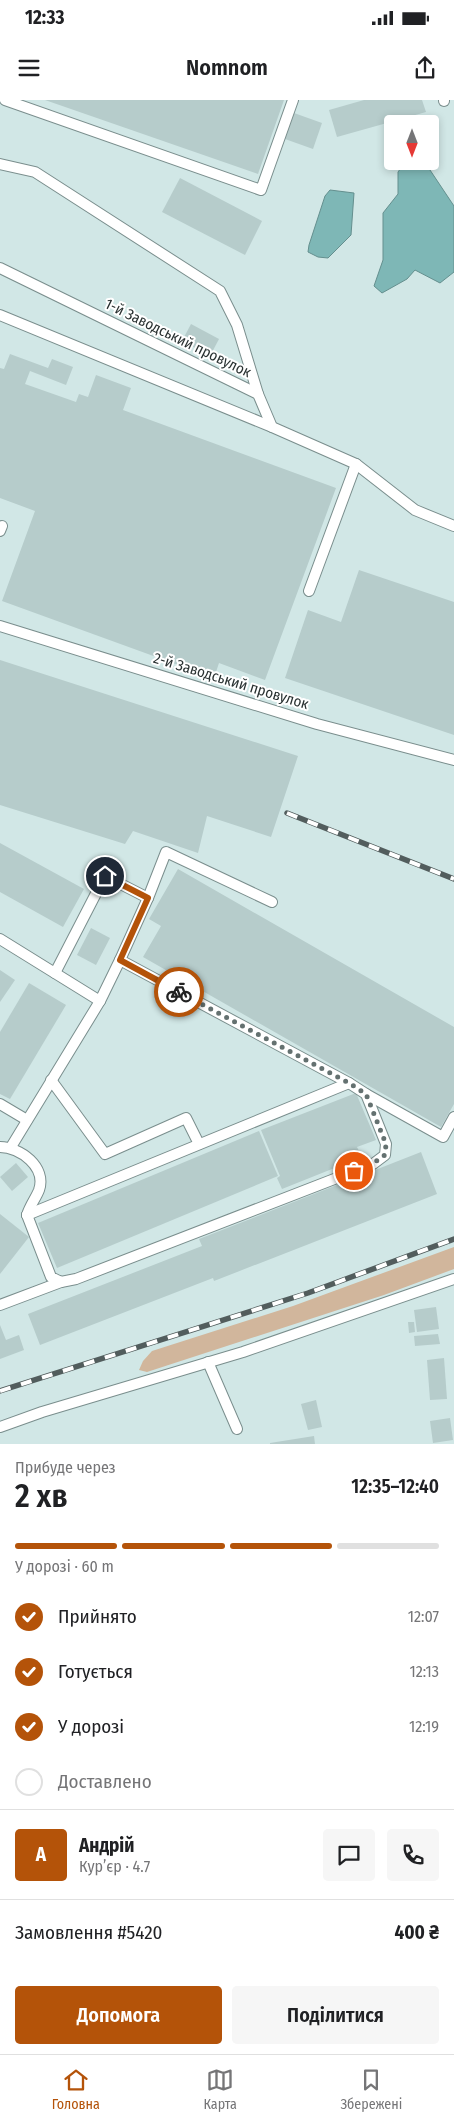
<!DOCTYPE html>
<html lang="uk">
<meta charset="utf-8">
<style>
body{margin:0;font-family:"Fira Sans Condensed",sans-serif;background:#f6f6f6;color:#202124;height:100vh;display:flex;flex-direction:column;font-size:19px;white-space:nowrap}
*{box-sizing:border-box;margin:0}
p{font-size:16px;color:#757577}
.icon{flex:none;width:28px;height:28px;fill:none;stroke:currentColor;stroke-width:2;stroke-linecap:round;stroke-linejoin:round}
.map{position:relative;height:1344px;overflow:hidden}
.drawer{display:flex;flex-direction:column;background:#fff;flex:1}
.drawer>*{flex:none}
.needle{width:32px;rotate:180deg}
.buttons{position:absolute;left:384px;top:15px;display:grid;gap:10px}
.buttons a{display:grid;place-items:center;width:55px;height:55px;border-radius:5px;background:#fff;box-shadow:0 2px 8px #0003;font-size:25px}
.pin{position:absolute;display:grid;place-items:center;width:42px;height:42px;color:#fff;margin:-21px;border:2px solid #fff;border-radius:50%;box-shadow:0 1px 5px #0007}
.courier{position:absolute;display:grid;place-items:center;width:50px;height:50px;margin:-25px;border:4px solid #b45309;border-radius:50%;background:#fff;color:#222;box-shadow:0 1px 6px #0007}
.overview em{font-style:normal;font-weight:600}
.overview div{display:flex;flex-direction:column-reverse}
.overview{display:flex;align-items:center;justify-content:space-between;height:85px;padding:0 15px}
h1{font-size:32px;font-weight:600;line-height:38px}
.bar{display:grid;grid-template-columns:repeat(4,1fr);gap:8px 5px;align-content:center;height:60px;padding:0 15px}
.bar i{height:6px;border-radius:4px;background:#e0e0e0}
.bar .current{background:#b45309}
.bar p{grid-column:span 4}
.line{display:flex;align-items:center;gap:12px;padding:0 15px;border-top:1px solid #e0e0e0}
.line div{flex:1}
.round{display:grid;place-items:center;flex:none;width:52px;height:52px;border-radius:5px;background:#f6f6f6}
ol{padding:0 15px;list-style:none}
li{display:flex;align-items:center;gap:15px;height:55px}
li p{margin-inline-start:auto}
li .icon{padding:5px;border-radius:50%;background:#b45309;color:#fff;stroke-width:4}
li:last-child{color:#757577}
li i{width:28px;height:28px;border:2px solid #e0e0e0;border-radius:50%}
.cta{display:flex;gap:10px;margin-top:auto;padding:10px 15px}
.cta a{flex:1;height:58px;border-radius:5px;background:#b45309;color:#fff;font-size:20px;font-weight:600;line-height:58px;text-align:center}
.cta a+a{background:#f6f6f6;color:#202124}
.status{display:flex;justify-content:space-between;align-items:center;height:35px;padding:0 25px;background:#fff;direction:ltr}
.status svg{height:14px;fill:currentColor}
header{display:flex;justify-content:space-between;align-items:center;height:65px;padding:0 15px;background:#fff;font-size:22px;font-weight:600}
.dock{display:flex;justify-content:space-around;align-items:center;height:70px;border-top:1px solid #e0e0e0;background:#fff;font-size:14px;color:#757577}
.dock a{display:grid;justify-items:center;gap:2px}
.dock .current{color:#b45309}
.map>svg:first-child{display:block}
</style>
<div class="status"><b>12:33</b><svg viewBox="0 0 49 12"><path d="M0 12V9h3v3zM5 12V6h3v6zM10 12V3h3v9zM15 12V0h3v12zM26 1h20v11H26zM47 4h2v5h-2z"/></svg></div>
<header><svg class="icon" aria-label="menu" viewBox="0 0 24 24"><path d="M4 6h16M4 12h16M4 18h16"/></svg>Nomnom<svg class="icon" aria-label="share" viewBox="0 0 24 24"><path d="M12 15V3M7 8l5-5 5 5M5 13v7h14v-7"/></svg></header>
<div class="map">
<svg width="454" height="1344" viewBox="0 0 454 1344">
<rect width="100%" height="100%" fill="#d1e7e6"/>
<!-- green -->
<polygon fill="#d1b69c" points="454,1147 454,1169 384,1195 147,1272 139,1270 143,1261 152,1251 293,1206"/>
<!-- water -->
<g fill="#7eb7b6" stroke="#648f8e">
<polygon points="406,61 418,61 430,70 454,106 454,172 440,183 415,170 407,179 382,193 374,186 383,160 383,113 398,94 398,72"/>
<polygon points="330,90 354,93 351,135 328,158 318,157 308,152 309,145 325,96"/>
</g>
<!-- building -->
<g fill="#b6cccb">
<polygon points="45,0 284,0 258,74"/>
<polygon points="364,0 422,0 426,12 337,37 329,10"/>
<polygon points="294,13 322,23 313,49 285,39"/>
<polygon points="180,78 262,121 245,155 162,112"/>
<polygon points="191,224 219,239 210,256 182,241"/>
<polygon points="10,254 48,268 52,259 73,267 66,285 30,271 25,284 76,302 79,294 88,297 96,275 131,288 123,310 336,388 265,580 219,563 214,578 2,501 35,411 0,398 0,268 4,269"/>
<polygon points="359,470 454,502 454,635 285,578 308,510 341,522"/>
<polygon points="0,560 298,656 271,737 207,716 198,753 133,731 125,744 0,705"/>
<polygon points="0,743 84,789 63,827 0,792"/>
<polygon points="178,769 454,927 454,1004 441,1027 143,857 161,826 149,819"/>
<polygon points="91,828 110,838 96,865 77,855"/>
<polygon points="0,870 15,880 0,902"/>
<polygon points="29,883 66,905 10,999 0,994 0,932"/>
<polygon points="356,993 376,1040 357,1047 362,1057 282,1089 277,1078 280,1076 261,1030"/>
<polygon points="259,1031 278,1076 57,1168 38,1123"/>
<polygon points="421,1052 437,1094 214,1181 213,1178 40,1245 28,1214 202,1146 199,1139"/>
<polygon points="16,1063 28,1077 12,1091 0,1077"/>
<polygon points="0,1114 29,1137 0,1174"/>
<polygon points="436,1207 439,1229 417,1232 414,1210"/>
<polygon points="408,1222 414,1222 415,1232 409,1233"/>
<polygon points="0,1225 6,1240 19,1235 24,1250 0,1259"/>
<polygon points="438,1234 440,1244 415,1246 414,1236"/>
<polygon points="444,1258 447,1299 430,1300 427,1260"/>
<polygon points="316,1300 322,1327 308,1330 301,1304"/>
<polygon points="450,1318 453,1340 433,1343 430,1321"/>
<polygon points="314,1336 315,1344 270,1344 270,1343"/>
</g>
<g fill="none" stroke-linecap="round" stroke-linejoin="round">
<defs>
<g id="service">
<polyline points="5,0 261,90 293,0"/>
<polyline points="444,0 444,1"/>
<polyline points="0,64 35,72 220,191 237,225 258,294"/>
<polyline points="0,168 258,294 272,327 356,364 415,410 454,426"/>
<polyline points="0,215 272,327"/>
<polyline points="0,431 2,426"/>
<polyline points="309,491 356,364"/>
<polyline points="0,526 317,624 454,660"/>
<polyline points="0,839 100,901"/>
<polyline points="120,860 148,798 166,752 272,802"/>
<polyline points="55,873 105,776 148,798"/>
<polyline points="51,980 105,1054 186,1018 199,1044"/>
<polyline points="366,994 443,1037 454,1017"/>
<polyline points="0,1004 27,1020"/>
<path d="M0 1047C20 1047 47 1067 39 1090 36 1098 30 1105 27 1115"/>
<polyline points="11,1047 100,901 120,860 349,983 366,994 386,1044 385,1055 373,1064 76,1179 61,1182 51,1177 27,1115"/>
<polyline points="27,1115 349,983"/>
<polyline points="0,1205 61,1182"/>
<polyline points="208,1262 237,1329"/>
<polyline points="0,1327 42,1312 243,1252 454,1179"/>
</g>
</defs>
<!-- service casing -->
<use href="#service" stroke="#7a8e8d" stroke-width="12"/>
<!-- service -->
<use href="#service" stroke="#fff" stroke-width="10"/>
<defs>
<g id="rail">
<polyline points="287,713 454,779"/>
<polyline points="0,1291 308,1193 454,1139"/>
</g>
</defs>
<!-- rail casing -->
<use href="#rail" stroke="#525d5d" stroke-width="5.5"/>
<!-- rail -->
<use href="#rail" stroke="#fff" stroke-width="4" stroke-dasharray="11" stroke-linecap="butt"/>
</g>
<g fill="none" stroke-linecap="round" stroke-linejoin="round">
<!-- done -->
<polyline stroke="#647170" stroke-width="5" stroke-dasharray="0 9" points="179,892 349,983 366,994 386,1044 385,1055 372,1064 354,1071"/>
<!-- route -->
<polyline stroke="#b45309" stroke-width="6" points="105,776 148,798 120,860 179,892"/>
</g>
<g text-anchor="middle" stroke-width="4" stroke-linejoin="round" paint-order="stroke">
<!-- street labels -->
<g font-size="15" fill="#293131" stroke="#fff">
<text transform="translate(178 238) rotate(26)" y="5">1-й Заводський провулок</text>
<text transform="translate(231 581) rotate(17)" y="5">2-й Заводський провулок</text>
</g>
</g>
</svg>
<div class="buttons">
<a><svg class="needle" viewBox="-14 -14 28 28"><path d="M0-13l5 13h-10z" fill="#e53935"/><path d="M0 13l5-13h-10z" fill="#757577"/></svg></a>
</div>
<div class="pin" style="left:354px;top:1071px;background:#ea580c"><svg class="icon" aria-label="bag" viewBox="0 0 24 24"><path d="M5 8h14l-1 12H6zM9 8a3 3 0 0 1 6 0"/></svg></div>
<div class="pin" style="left:105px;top:776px;background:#1f2937"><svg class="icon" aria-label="home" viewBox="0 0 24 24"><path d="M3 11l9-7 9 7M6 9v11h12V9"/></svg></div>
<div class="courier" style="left:179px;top:892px"><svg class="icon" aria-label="bike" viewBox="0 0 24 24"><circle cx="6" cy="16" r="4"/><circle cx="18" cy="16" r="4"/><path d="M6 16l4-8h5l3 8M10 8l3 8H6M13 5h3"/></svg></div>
</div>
<section class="drawer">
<div class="overview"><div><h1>2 хв</h1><p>Прибуде через</p></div><em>12:35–12:40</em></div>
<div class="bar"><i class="current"></i><i class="current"></i><i class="current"></i><i></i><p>У дорозі · 60 m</p></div>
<ol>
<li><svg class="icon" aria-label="check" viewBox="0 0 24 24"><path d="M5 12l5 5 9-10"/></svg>Прийнято<p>12:07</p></li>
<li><svg class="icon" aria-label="check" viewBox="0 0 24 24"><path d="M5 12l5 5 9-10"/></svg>Готується<p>12:13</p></li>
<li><svg class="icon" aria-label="check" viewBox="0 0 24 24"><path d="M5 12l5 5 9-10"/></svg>У дорозі<p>12:19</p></li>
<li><i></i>Доставлено</li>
</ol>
<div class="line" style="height:90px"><b class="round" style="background:#b45309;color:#fff">А</b><div><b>Андрій</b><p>Кур’єр · 4.7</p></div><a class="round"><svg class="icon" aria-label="chat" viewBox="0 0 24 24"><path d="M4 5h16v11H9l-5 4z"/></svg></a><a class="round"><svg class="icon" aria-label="phone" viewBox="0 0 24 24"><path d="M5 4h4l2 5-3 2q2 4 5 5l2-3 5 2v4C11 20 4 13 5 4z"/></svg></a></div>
<div class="line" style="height:65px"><div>Замовлення #5420</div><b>400 ₴</b></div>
<div class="cta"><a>Допомога</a><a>Поділитися</a></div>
</section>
<nav class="dock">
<a class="current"><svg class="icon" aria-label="home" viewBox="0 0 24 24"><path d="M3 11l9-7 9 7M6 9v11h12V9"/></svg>Головна</a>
<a><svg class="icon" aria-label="map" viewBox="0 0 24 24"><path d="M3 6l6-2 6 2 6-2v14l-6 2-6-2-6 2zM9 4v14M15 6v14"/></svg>Карта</a>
<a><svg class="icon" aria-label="saved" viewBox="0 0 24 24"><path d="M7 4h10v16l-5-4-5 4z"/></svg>Збережені</a>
</nav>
